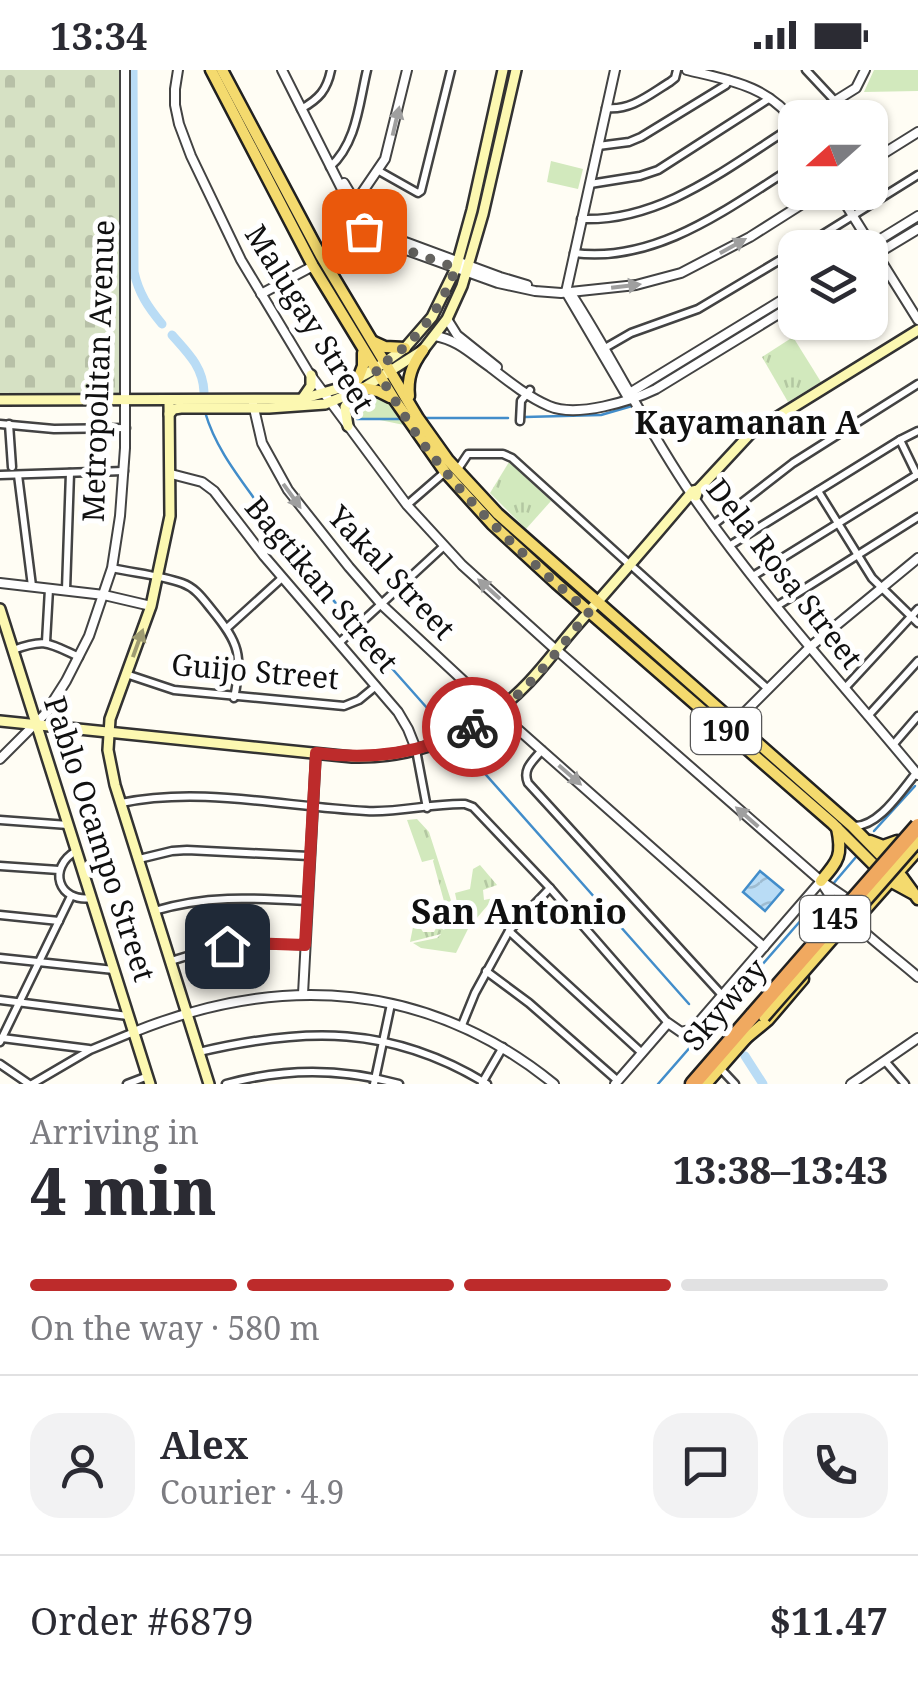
<!DOCTYPE html>
<meta charset="utf-8">
<style>
body{margin:0;font-family:"Noto Serif",serif;background:#f2f2f3;color:#2b2b33;height:100vh;display:flex;flex-direction:column;font-size:38px;white-space:nowrap}
*{box-sizing:border-box;margin:0}
p{font-size:32px;color:#7c7c81}
.icon{flex:none;width:55px;height:55px;fill:none;stroke:currentColor;stroke-width:2;stroke-linecap:round;stroke-linejoin:round}
.map{position:relative;height:1014px;overflow:hidden}
.side{display:flex;flex-direction:column;background:#fff;flex:1}
.side>*{flex:none}
.needle{width:65px;rotate:249deg}
.controls{position:absolute;left:778px;top:30px;display:grid;gap:20px}
.controls a{display:grid;place-items:center;width:110px;height:110px;border-radius:20px;background:#fff;box-shadow:0 2px 8px #0004;font-size:50px}
.pin{position:absolute;display:grid;place-items:center;width:85px;height:85px;color:#fff;margin:-42px;border-radius:20px;box-shadow:0 5px 15px #0006}
.courier{position:absolute;display:grid;place-items:center;width:100px;height:100px;margin:-50px;border:8px solid #bd2b2b;border-radius:50%;background:#fff;color:#222;box-shadow:0 2px 12px #0007}
.summary em{font-style:normal;font-weight:800}
.summary div{display:flex;flex-direction:column-reverse}
.summary{display:flex;align-items:center;justify-content:space-between;height:170px;padding:0 30px}
h1{font-size:65px;font-weight:800;line-height:75px}
.bar{display:grid;grid-template-columns:repeat(4,1fr);gap:15px 10px;align-content:center;height:120px;padding:0 30px}
.bar i{height:12px;border-radius:8px;background:#e1e1e2}
.bar .on{background:#bd2b2b}
.bar p{grid-column:span 4}
.line{display:flex;align-items:center;gap:25px;padding:0 30px;border-top:2px solid #e1e1e2}
.line div{flex:1}
.round{display:grid;place-items:center;flex:none;width:105px;height:105px;border-radius:30px;background:#f2f2f3}
.status{display:flex;justify-content:space-between;align-items:center;height:70px;padding:0 50px;background:#fff;direction:ltr}
.status svg{height:28px;fill:currentColor}
.map>svg:first-child{display:block}
</style>
<div class="status"><b>13:34</b><svg viewBox="0 0 49 12"><path d="M0 12V9h3v3zM5 12V6h3v6zM10 12V3h3v9zM15 12V0h3v12zM26 1h20v11H26zM47 4h2v5h-2z"/></svg></div>
<div class="map">
<svg width="918" height="1014" viewBox="0 0 918 1014">
<defs>
<pattern id="grass-tufts" width="24" height="20" patternUnits="userSpaceOnUse" patternTransform="scale(2.5)"><rect width="24" height="20" fill="#d2e9bd"/><path d="M3 7l-1-3M5 7V3M7 7l1-3M15 17l-1-3M17 17v-4M19 17l1-3" fill="none" stroke="#b3c7a1"/></pattern>
<pattern id="cemetery-stones" width="16" height="16" patternUnits="userSpaceOnUse" patternTransform="scale(2.5)"><rect width="16" height="16" fill="#d6e1c4"/><path d="M2 7V4a2 2 0 0 1 4 0v3zM10 15v-3a2 2 0 0 1 4 0v3z" fill="#b7c0a7"/></pattern>
<pattern id="water-waves" width="16" height="10" patternUnits="userSpaceOnUse" patternTransform="scale(2.5)"><rect width="16" height="10" fill="#b9dcf5"/><path d="M0 5q4-4 8 0t8 0" fill="none" stroke="#9ebcd1"/></pattern>
</defs>
<rect width="100%" height="100%" fill="#fffdf4"/>
<!-- grass -->
<g fill="url(#grass-tufts)">
<polygon points="793,267 821,312 788,332 762,287"/>
<polygon points="509,392 551,431 526,459 490,423"/>
<polygon points="417,749 429,762 455,843 455,851 451,859 455,858 460,847 455,823 470,819 473,799 480,795 497,815 483,820 484,830 494,828 469,857 456,883 421,878 413,873 437,868 441,864 410,872 413,857 420,857 423,862 434,862 437,856 444,860 454,845 448,846 433,791 434,789 422,792 407,750"/>
</g>
<!-- cemetery -->
<polygon fill="url(#cemetery-stones)" points="0,0 120,0 120,323 0,324"/>
<!-- park -->
<g fill="#d2e9bd">
<polygon points="874,0 918,0 918,21 864,22"/>
<polygon points="551,91 583,99 578,119 547,112"/>
<polygon points="362,319 385,322 404,355 375,349 347,349 349,327"/>
</g>
<!-- water -->
<polygon fill="url(#water-waves)" stroke="#428dca" stroke-width="2.5" points="760,801 783,820 765,841 743,822"/>
<g fill="none" stroke-linecap="round" stroke-linejoin="round">
<!-- stream -->
<g stroke="#428dca" stroke-width="2.5">
<path d="M205 342C214 373 232 398 251 424 283 470 318 512 354 555"/>
<polyline points="525,347 601,345 632,336"/>
<polyline points="423,348 508,348"/>
<polyline points="357,349 405,349"/>
<polyline points="357,559 451,665"/>
<polyline points="456,671 689,934"/>
<polyline points="874,761 915,716"/>
<polyline points="833,814 856,787"/>
<polyline points="658,1014 823,825"/>
</g>
<!-- river -->
<g stroke="#b9dcf5" stroke-width="9">
<path d="M133 0 134 202C139 224 148 237 162 254"/>
<path d="M172 265C188 283 203 297 204 322"/>
<polyline points="745,986 763,1014"/>
</g>
<defs>
<g id="minor">
<polyline points="806,0 835,31"/>
<path d="M606 38C631 41 650 24 670 12L675 8 677 0"/>
<path d="M301 39C319 29 327 20 331 0"/>
<polyline points="598,76 629,72 641,67 726,15 729,10"/>
<path d="M330 97C357 73 359 33 367 0"/>
<polyline points="379,101 418,123 421,121 451,0"/>
<polyline points="590,114 640,106 658,100 770,28"/>
<path d="M581 149C663 152 729 96 795 55"/>
<polyline points="801,178 918,105"/>
<path d="M574 183C657 194 729 137 795 96"/>
<path d="M323 186C342 184 357 173 366 157L370 159C358 182 344 180 329 197"/>
<polyline points="605,278 631,263 698,239 795,181"/>
<polyline points="520,351 521,331 530,320"/>
<polyline points="0,354 54,359 126,358"/>
<polyline points="9,354 12,397"/>
<polyline points="900,370 917,405"/>
<polyline points="458,399 468,384 503,384 512,388 630,495"/>
<polyline points="0,405 124,401"/>
<polyline points="18,405 32,516"/>
<polyline points="818,421 872,508 918,553"/>
<polyline points="407,435 445,402"/>
<polyline points="713,455 793,393 918,314"/>
<polyline points="729,476 900,370 918,361"/>
<path d="M112 498C134 503 160 505 182 513 196 518 203 529 212 540 239 573 243 585 234 628"/>
<polyline points="634,498 768,619"/>
<polyline points="753,506 918,404"/>
<polyline points="66,520 70,403"/>
<polyline points="777,536 918,447"/>
<polyline points="227,558 282,508"/>
<polyline points="46,572 49,519"/>
<polyline points="339,573 444,476"/>
<path d="M13 580C46 568 48 573 79 587"/>
<polyline points="126,604 174,620 344,636 359,630 376,616"/>
<polyline points="845,618 918,539"/>
<polyline points="868,646 918,591"/>
<polyline points="893,675 918,646"/>
<polyline points="416,680 427,738"/>
<path d="M542 680C533 691 522 699 528 713L722 925"/>
<path d="M121 733C201 716 285 737 366 741 399 743 432 733 465 734L473 737 550 818 668 953"/>
<polyline points="0,750 68,755"/>
<path d="M853 756C878 758 901 721 917 702"/>
<path d="M76 781C47 798 58 833 92 828"/>
<polyline points="139,789 172,781 187,780 309,786"/>
<polyline points="0,796 59,800"/>
<path d="M154 841C207 825 252 828 306 831"/>
<polyline points="0,845 59,851"/>
<polyline points="509,861 642,983"/>
<polyline points="0,888 114,900"/>
<path d="M171 891C222 874 251 873 305 875"/>
<polyline points="486,901 529,933 618,1011"/>
<polyline points="0,930 128,946"/>
<polyline points="462,955 475,923 509,861 550,818"/>
<polyline points="2,968 89,979"/>
<polyline points="0,972 71,826"/>
<path d="M199 982C305 957 391 955 487 1014"/>
<polyline points="885,991 905,1014"/>
<polyline points="0,994 29,1014"/>
<polyline points="720,998 735,1014"/>
<polyline points="482,1013 503,977"/>
<polyline points="32,1014 90,980 134,962"/>
<polyline points="127,1014 148,1006"/>
<path d="M226 1014C285 998 340 998 399 1014"/>
<polyline points="374,1014 391,934"/>
</g>
<g id="tertiary">
<polyline points="178,0 175,19 175,35 179,54 191,86 241,190 309,303 407,435 462,495 556,580"/>
<polyline points="282,0 363,161 384,172 498,213 535,221 561,223 636,215 681,203 750,167 821,122"/>
<polyline points="615,0 566,222 627,326"/>
<path d="M687 0C729 10 769 16 795 53"/>
<polyline points="808,48 856,18 865,0"/>
<polyline points="870,92 918,62"/>
<polyline points="344,113 353,128 357,130 357,138 364,152"/>
<polyline points="838,122 918,250"/>
<polyline points="357,130 385,89 407,0"/>
<polyline points="370,159 500,207 527,215"/>
<polyline points="866,178 918,146"/>
<polyline points="870,188 918,159"/>
<path d="M570 222C613 288 647 360 692 425 760 524 842 613 918 705"/>
<polyline points="261,224 313,196"/>
<polyline points="447,249 457,265 497,297"/>
<path d="M435 266C458 270 471 284 490 297 508 311 528 327 549 336 577 348 631 331 656 319L795 234"/>
<polyline points="628,324 795,222"/>
<polyline points="253,334 262,373 288,420 349,497 382,535 469,616 764,877"/>
<polyline points="171,404 202,412 214,421 264,486 398,642 408,659 416,679"/>
<polyline points="0,513 104,525 151,536"/>
<polyline points="559,582 821,811 852,832"/>
<polyline points="734,653 810,577 918,488"/>
<polyline points="0,689 45,644 66,611 89,566 112,498 120,446 125,378 125,0"/>
<path d="M823 815C845 852 886 879 918 907"/>
<polyline points="303,924 316,683"/>
<path d="M134 962C282 902 428 912 554 1014"/>
<polyline points="615,1014 668,953 681,962 693,959 821,811"/>
<polyline points="851,1014 918,968"/>
</g>
<g id="secondary">
<polyline points="302,329 311,316 311,305"/>
<polyline points="0,330 302,329 340,318 375,299 405,278 432,247 456,198 472,140 503,0"/>
<polyline points="169,330 170,446 151,536 110,649 108,680 115,715 209,1014"/>
<polyline points="169,344 174,339 181,338 269,338 325,334 362,319 423,280 447,249 462,216 483,144 516,0"/>
<polyline points="348,356 345,337 352,325"/>
<polyline points="696,426 698,420 750,364 918,260"/>
<polyline points="0,539 150,1014"/>
<path d="M0 651 352 687C419 689 483 661 529 612 547 593 561 573 578 554 617 510 655 466 693 421L698 420"/>
</g>
<g id="primary">
<polyline points="211,0 313,196 394,329 445,402 492,454 556,513 832,753 890,811 912,823"/>
<polyline points="222,0 321,186 418,348 448,390 498,444 852,756 902,807 918,829"/>
<polyline points="374,272 385,277 405,278"/>
<polyline points="358,309 363,296 363,283"/>
<polyline points="363,318 378,321 390,327"/>
<path d="M409 326C407 308 412 295 423 280"/>
<polyline points="870,771 883,776 897,771"/>
<path d="M821 811C838 791 843 786 837 758"/>
<polyline points="848,859 918,780"/>
<polyline points="745,969 768,950 803,909"/>
<polyline points="706,1014 748,966"/>
</g>
<polyline id="motorway" points="693,1014 753,945"/>
</defs>
<!-- minor casing -->
<use href="#minor" stroke="#434343" stroke-width="11"/>
<!-- tertiary casing -->
<use href="#tertiary" stroke="#434343" stroke-width="12"/>
<!-- secondary casing -->
<use href="#secondary" stroke="#323232" stroke-width="14"/>
<!-- primary casing -->
<use href="#primary" stroke="#212121" stroke-width="15"/>
<!-- motorway casing -->
<use href="#motorway" stroke="#212121" stroke-width="19"/>
<!-- minor -->
<use href="#minor" stroke="#fff" stroke-width="6"/>
<!-- tertiary -->
<use href="#tertiary" stroke="#fff" stroke-width="8"/>
<!-- secondary -->
<use href="#secondary" stroke="#fcf8b1" stroke-width="9"/>
<!-- primary -->
<use href="#primary" stroke="#f4da6e" stroke-width="10"/>
<!-- motorway -->
<use href="#motorway" stroke="#f0a960" stroke-width="14"/>
<defs>
<polyline id="primary-bridge" points="764,947 918,771"/>
<polyline id="motorway-bridge" points="753,945 918,756"/>
</defs>
<!-- primary-bridge casing -->
<use href="#primary-bridge" stroke="#212121" stroke-width="15" stroke-linecap="butt"/>
<!-- motorway-bridge casing -->
<use href="#motorway-bridge" stroke="#212121" stroke-width="19" stroke-linecap="butt"/>
<!-- primary-bridge -->
<use href="#primary-bridge" stroke="#f4da6e" stroke-width="10"/>
<!-- motorway-bridge -->
<use href="#motorway-bridge" stroke="#f0a960" stroke-width="14"/>
</g>
<!-- one-way arrows -->
<defs><path id="oneway-solid" d="M-6-.8H1V-3.2L6.5 0L1 3.2V.8H-6Z" transform="scale(2.5)"/></defs>
<g fill="#9f9f9f">
<use href="#oneway-solid" transform="translate(396 51) rotate(-77)"/>
<use href="#oneway-solid" transform="translate(733 176) rotate(-29)"/>
<use href="#oneway-solid" transform="translate(626 216) rotate(-7)"/>
<use href="#oneway-solid" transform="translate(292 426) rotate(54)"/>
<use href="#oneway-solid" transform="translate(489 519) rotate(-138)"/>
<use href="#oneway-solid" transform="translate(570 705) rotate(41)"/>
<use href="#oneway-solid" transform="translate(747 747) rotate(-139)"/>
</g>
<use fill="#9e9b71" href="#oneway-solid" transform="translate(138 573) rotate(-70)"/>
<g fill="none" stroke-linecap="round" stroke-linejoin="round">
<!-- done -->
<path stroke="#646360" stroke-width="10" stroke-dasharray="0 18" d="M364 161 384 172 456 198C438 244 417 272 375 299 395 329 412 361 435 389 480 446 534 495 589 542 555 583 521 633 472 657"/>
<!-- route -->
<path stroke="#bd2b2b" stroke-width="12" d="M227 876 248 873 305 875 316 683C372 690 422 684 472 657"/>
</g>
<g text-anchor="middle" stroke-width="10" stroke-linejoin="round" paint-order="stroke">
<!-- shield labels -->
<g fill="#fff" stroke="#585858" stroke-width="2.5">
<rect x="691" y="638" width="70" height="46" rx="8"/>
<rect x="800" y="826" width="70" height="46" rx="8"/>
</g>
<g font-size="28" font-weight="bold" fill="#101010">
<text x="726" y="671">190</text>
<text x="835" y="859">145</text>
</g>
<!-- street labels -->
<g font-size="30" fill="#101010" stroke="#fff">
<text transform="translate(309 249) rotate(58)" y="10">Malugay Street</text>
<text transform="translate(99 301) rotate(-88)" y="10">Metropolitan Avenue</text>
<text transform="translate(391 503) rotate(47)" y="10">Yakal Street</text>
<text transform="translate(784 504) rotate(52)" y="10">Dela Rosa Street</text>
<text transform="translate(321 515) rotate(50)" y="10">Bagtikan Street</text>
<text transform="translate(255 602) rotate(5)" y="10">Guijo Street</text>
<text transform="translate(99 769) rotate(72)" y="10">Pablo Ocampo Street</text>
<text transform="translate(725 935) rotate(-49)" y="10">Skyway</text>
</g>
<!-- neighbourhood labels -->
<g font-size="32" font-weight="bold" fill="#101010" stroke="#fff">
<text x="747" y="364">Kayamanan A</text>
</g>
<!-- quarter labels -->
<g font-size="35" font-weight="bold" fill="#101010" stroke="#fff">
<text x="519" y="854">San Antonio</text>
</g>
</g>
</svg>
<div class="controls">
<a><svg class="needle" viewBox="-14 -14 28 28"><path d="M0-13l5 13h-10z" fill="#e53935"/><path d="M0 13l5-13h-10z" fill="#7c7c81"/></svg></a>
<a><svg class="icon" aria-label="layers" viewBox="0 0 24 24"><path d="M12 4l9 5-9 5-9-5zM3 14l9 5 9-5"/></svg></a>
</div>
<div class="pin" style="left:364px;top:161px;background:#ea580c"><svg class="icon" aria-label="bag" viewBox="0 0 24 24"><path d="M5 8h14l-1 12H6zM9 8a3 3 0 0 1 6 0"/></svg></div>
<div class="pin" style="left:227px;top:876px;background:#1f2937"><svg class="icon" aria-label="home" viewBox="0 0 24 24"><path d="M3 11l9-7 9 7M6 9v11h12V9"/></svg></div>
<div class="courier" style="left:472px;top:657px"><svg class="icon" aria-label="bike" viewBox="0 0 24 24"><circle cx="6" cy="16" r="4"/><circle cx="18" cy="16" r="4"/><path d="M6 16l4-8h5l3 8M10 8l3 8H6M13 5h3"/></svg></div>
</div>
<section class="side">
<div class="summary"><div><h1>4 min</h1><p>Arriving in</p></div><em>13:38–13:43</em></div>
<div class="bar"><i class="on"></i><i class="on"></i><i class="on"></i><i></i><p>On the way · 580 m</p></div>
<div class="line" style="height:180px"><a class="round"><svg class="icon" aria-label="person" viewBox="0 0 24 24"><circle cx="12" cy="8" r="4"/><path d="M4 21q1-7 8-7t8 7"/></svg></a><div><b>Alex</b><p>Courier · 4.9</p></div><a class="round"><svg class="icon" aria-label="chat" viewBox="0 0 24 24"><path d="M4 5h16v11H9l-5 4z"/></svg></a><a class="round"><svg class="icon" aria-label="phone" viewBox="0 0 24 24"><path d="M5 4h4l2 5-3 2q2 4 5 5l2-3 5 2v4C11 20 4 13 5 4z"/></svg></a></div>
<div class="line" style="height:130px"><div>Order #6879</div><b>$11.47</b></div>
</section>
